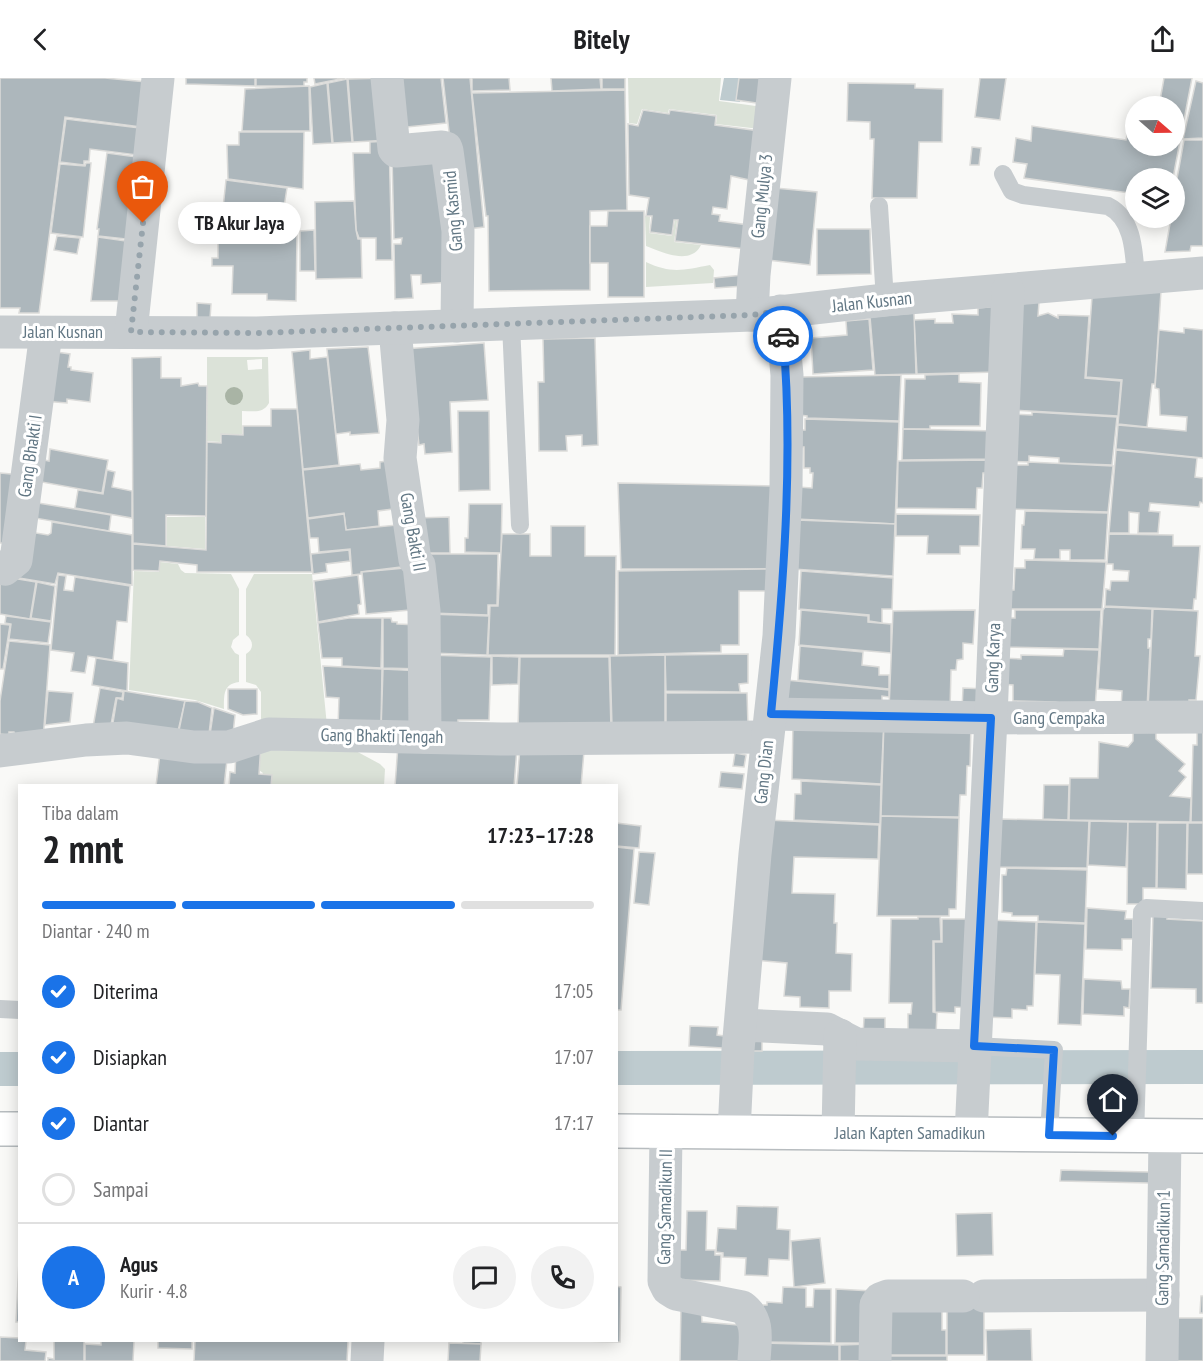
<!DOCTYPE html>
<html lang="id">
<meta charset="utf-8">
<style>
body{margin:0;font-family:"PT Sans Narrow",sans-serif;background:#f2f2f2;color:#202124;height:100vh;display:flex;flex-direction:column;font-size:22px;white-space:nowrap}
*{box-sizing:border-box;margin:0}
p{font-size:20px;color:#757577}
.icon{flex:none;width:33px;height:33px;fill:none;stroke:currentColor;stroke-width:2;stroke-linecap:round;stroke-linejoin:round}
.map{position:relative;flex:1;overflow:hidden}
.details{position:absolute;left:18px;top:706px;width:600px;height:558px;display:flex;flex-direction:column;background:#fff;border-radius:0px;box-shadow:0 3px 15px #0003}
.details>*{flex:none}
.needle{width:39px;rotate:110deg}
.fabs{position:absolute;left:1125px;top:18px;display:grid;gap:12px}
.fabs a{display:grid;place-items:center;width:60px;height:60px;border-radius:50%;background:#fff;box-shadow:0 3px 15px #0003;font-size:30px}
.pin{position:absolute;display:grid;place-items:center;width:51px;height:51px;color:#fff;margin:-62px -26px;border-radius:50% 50% 50% 0;rotate:-45deg;box-shadow:0 0 6px #0007}
.pin .icon{rotate:45deg}
.courier{position:absolute;display:grid;place-items:center;width:60px;height:60px;margin:-30px;border:4px solid #1a73e8;border-radius:50%;background:#fff;color:#222;box-shadow:0 2px 8px #0007}
.bubble{position:absolute;height:42px;border-radius:21px;background:#fff;box-shadow:0 3px 15px #0003;font-size:20px;font-weight:700;line-height:42px;text-align:center}
.head em{font-style:normal;font-weight:700}
.head div{display:flex;flex-direction:column-reverse}
.head{display:flex;align-items:center;justify-content:space-between;height:102px;padding:0 24px}
h1{font-size:39px;font-weight:700;line-height:45px}
.bar{display:grid;grid-template-columns:repeat(4,1fr);gap:9px 6px;align-content:center;height:72px;padding:0 24px}
.bar i{height:8px;border-radius:4px;background:#e0e0e0}
.bar .active{background:#1a73e8}
.bar p{grid-column:span 4}
.line{display:flex;align-items:center;gap:15px;padding:0 24px;border-top:2px solid #e0e0e0}
.line div{flex:1}
.round{display:grid;place-items:center;flex:none;width:63px;height:63px;border-radius:32px;background:#f2f2f2}
ol{padding:0 24px;list-style:none}
li{display:flex;align-items:center;gap:18px;height:66px}
li p{margin-inline-start:auto}
li .icon{padding:6px;border-radius:50%;background:#1a73e8;color:#fff;stroke-width:4}
li:last-child{color:#757577}
li i{width:33px;height:33px;border:3px solid #e0e0e0;border-radius:50%}
header{display:flex;justify-content:space-between;align-items:center;height:78px;padding:0 24px;background:#fff;font-size:27px;font-weight:700}
.map>svg:first-child{display:block}
</style>
<header><svg class="icon" aria-label="back" viewBox="0 0 24 24"><path d="M15 5l-7 7 7 7"/></svg>Bitely<svg class="icon" aria-label="share" viewBox="0 0 24 24"><path d="M12 15V3M7 8l5-5 5 5M5 13v7h14v-7"/></svg></header>
<div class="map">
<svg width="1203" height="1283" viewBox="0 0 1203 1283">
<rect width="100%" height="100%" fill="#f9f9f7"/>
<!-- green -->
<g fill="#dbe2d8" fill-rule="evenodd">
<polygon points="628,0 721,0 719,23 763,29 760,51 716,46 717,37 669,31 668,35 642,31 637,46 629,45"/>
<path d="M645 138 650 139 649 155 672 158 675 142 677 143 674 164 701 167C691 188 661 174 646 168Z"/>
<path d="M646 184C671 196 684 192 710 187L714 192 713 205 646 209Z"/>
<path d="M207 279H268L269 325C263 336 253 333 242 333V356H221L220 364 207 363ZM262 281V291L248 292 247 282Z"/>
<polygon points="167,439 205,439 205,471 167,468"/>
<path d="M160 484 178 486 181 492 185 495 231 496 239 511V557L233 562 231 569 235 575 239 577V604C223 606 224 617 224 631L195 622 129 612 134 493 159 494Z"/>
<path d="M254 496H312L327 648 261 642V614L256 607 246 604V576C254 571 254 563 246 557V511Z"/>
<polygon points="251,667 354,672 380,686 385,691 384,708 260,708 263,695 251,686"/>
</g>
<!-- water -->
<polygon fill="#becbcf" points="724,0 743,0 740,24 720,22"/>
<g fill="none" stroke-linecap="round" stroke-linejoin="round">
<!-- canal -->
<g stroke="#becbcf" stroke-width="34">
<polyline points="616,990 1203,989"/>
<polyline points="0,991 20,991"/>
</g>
</g>
<!-- building -->
<g fill="#adb7bc" stroke="#dbdbd9" stroke-width="1.5">
<polygon points="0,0 105,0 147,4 141,49 65,39 39,235 19,235 20,230 0,230"/>
<polygon points="186,0 255,0 255,8 186,6"/>
<polygon points="256,0 307,0 307,4 304,4 304,8 256,8"/>
<polygon points="314,0 345,0 315,6"/>
<polygon points="387,0 391,62 353,64 348,1"/>
<polygon points="390,0 441,0 446,45 397,50"/>
<polygon points="443,0 470,0 484,149 460,152"/>
<polygon points="472,0 509,0 510,12 472,13"/>
<polygon points="551,0 600,0 601,11 552,13"/>
<rect x="602" y="0" width="23" height="11"/>
<polygon points="739,0 766,0 763,26 736,22"/>
<polygon points="980,0 1006,0 1000,42 975,39"/>
<polygon points="1164,0 1192,0 1173,100 1136,100 1136,116 1024,100 1027,86 1013,84 1016,60 1031,63 1032,48 1126,62 1129,47 1136,48 1136,68 1174,68 1174,28 1159,28"/>
<polygon points="347,1 352,64 333,65 328,5"/>
<polygon points="1196,3 1203,5 1203,60 1183,61"/>
<polygon points="327,5 332,65 313,66 310,9"/>
<polygon points="848,5 915,6 915,10 943,11 942,64 919,64 917,120 872,120 874,61 870,61 870,44 847,43"/>
<polygon points="309,8 310,53 242,53 245,11"/>
<polygon points="625,12 627,132 590,133 590,212 489,213 488,138 486,138 472,15"/>
<polygon points="643,32 669,36 670,32 716,38 715,47 760,53 754,103 731,98 727,131 713,129 712,136 720,137 719,143 749,147 746,171 675,163 678,142 674,142 672,157 650,154 652,138 646,138 649,120 629,117 628,46 638,48"/>
<polygon points="66,41 140,50 137,77 90,71 89,83 84,83 84,87 60,84"/>
<polygon points="239,54 304,54 303,111 228,101 227,67 239,67"/>
<polygon points="1184,62 1203,62 1203,168 1191,168 1190,173 1165,174 1171,140 1174,140 1174,117"/>
<polygon points="389,63 392,182 376,182 376,160 359,160 356,152 353,75 370,75 370,64"/>
<polygon points="972,69 981,70 979,87 970,87"/>
<polygon points="444,74 454,204 421,206 421,197 411,197 413,220 395,221 394,166 401,166 402,160 394,161 392,78"/>
<polygon points="107,75 137,79 126,161 98,158 99,151 97,151"/>
<polygon points="86,85 91,85 83,159 51,155 60,86 85,88"/>
<polygon points="226,102 287,110 280,154 258,153 258,154 220,149 221,140 232,141 233,131 223,130"/>
<polygon points="775,110 817,114 810,187 768,182"/>
<polygon points="354,123 356,152 358,161 361,161 362,200 316,201 315,124"/>
<polygon points="608,133 644,133 644,219 608,219 608,185 590,185 590,148 607,148"/>
<polygon points="817,151 870,151 871,196 817,197"/>
<polygon points="314,152 315,193 300,193 300,153"/>
<polygon points="277,157 297,157 296,223 267,222 267,216 232,216 233,188 212,188 212,180 218,180 218,160 277,162"/>
<polygon points="57,158 80,160 77,176 54,172"/>
<polygon points="98,159 126,163 121,223 91,223"/>
<polygon points="743,197 744,208 715,210 714,200"/>
<polygon points="1161,213 1155,306 1152,306 1147,349 1118,346 1122,302 1086,299 1092,219"/>
<polygon points="1039,224 1038,238 1048,235 1058,240 1058,237 1089,238 1085,300 1121,303 1118,338 1010,332 1019,226"/>
<polygon points="197,225 211,226 210,241 197,241"/>
<polygon points="1000,228 998,294 917,296 914,242 935,241 935,245 953,245 952,236 978,237 978,230"/>
<polygon points="914,235 916,296 875,297 870,239"/>
<polygon points="869,241 873,292 813,296 811,260 847,257 846,243"/>
<polygon points="1184,250 1203,252 1203,380 1116,371 1118,347 1186,353 1187,339 1160,337 1159,311 1155,310 1159,252 1184,255"/>
<polygon points="595,260 598,367 582,368 582,357 566,358 567,373 539,373 538,304 544,304 543,261"/>
<polygon points="484,265 488,322 450,324 452,374 425,376 424,366 419,367 416,340 404,271"/>
<polygon points="368,269 379,355 350,357 350,354 336,356 327,271"/>
<polygon points="310,272 310,281 327,279 339,387 303,391 292,274"/>
<polygon points="49,273 70,276 68,289 71,289 71,292 93,295 90,324 67,321 67,325 43,323"/>
<polygon points="161,279 161,300 181,300 181,308 198,305 199,308 207,308 206,438 166,437 166,468 133,465 132,280"/>
<polygon points="959,296 959,304 981,305 980,348 930,348 930,351 903,351 905,301 925,301 925,297"/>
<polygon points="901,297 899,343 807,340 807,338 799,337 798,299"/>
<polygon points="271,331 297,331 312,494 197,494 197,487 160,483 159,493 133,492 133,466 206,472 207,364 221,365 221,356 243,357 243,348 271,348"/>
<polygon points="458,333 489,333 490,412 459,413"/>
<polygon points="1032,334 1117,339 1112,387 1059,385 1059,380 1029,378 1029,384 1007,383 1010,336 1032,337"/>
<polygon points="805,341 899,344 895,446 796,441 798,409 812,410 813,395 810,395 810,390 804,390 804,369 800,369 799,352 805,352"/>
<polygon points="903,351 996,353 995,381 902,382"/>
<polygon points="50,371 108,382 102,415 36,403 40,381 49,383"/>
<polygon points="1116,372 1197,380 1195,399 1203,400 1203,425 1200,424 1199,429 1150,425 1149,433 1160,434 1158,455 1138,455 1139,435 1129,434 1129,455 1109,455"/>
<polygon points="395,382 400,430 378,433 379,448 346,452 344,435 308,440 303,392 360,386 361,392 380,390 380,384"/>
<polygon points="995,382 994,395 983,395 982,410 977,410 976,431 897,430 898,383"/>
<polygon points="1028,384 1113,388 1108,434 1008,431 1016,387 1028,387"/>
<polygon points="107,392 115,394 112,409 132,413 132,440 75,430 78,412 103,416"/>
<polygon points="0,395 22,397 4,465 0,465"/>
<polygon points="618,405 773,408 771,491 621,491"/>
<polygon points="32,424 111,437 109,453 29,439"/>
<polygon points="469,426 502,426 501,475 465,474 465,460 468,460"/>
<polygon points="1025,433 1108,435 1105,482 1070,482 1070,472 1060,472 1060,481 1034,481 1035,471 1021,471 1022,447 1024,447"/>
<polygon points="344,436 346,452 397,447 401,489 361,494 361,496 352,497 350,471 319,474 318,460 310,460 308,441"/>
<polygon points="896,436 980,437 979,468 960,468 960,476 927,476 928,458 896,458"/>
<polygon points="449,439 450,475 417,475 416,440"/>
<polygon points="797,442 895,446 893,498 793,491"/>
<polygon points="52,444 132,457 132,507 58,495 55,506 19,500 30,454 48,457 51,455"/>
<polygon points="551,448 585,448 585,478 616,478 615,577 488,577 490,528 498,528 502,456 530,456 530,478 551,478"/>
<polygon points="1109,456 1173,457 1173,468 1200,468 1196,521 1194,521 1193,532 1105,528 1106,511 1110,512 1111,503 1128,503 1129,493 1113,492 1113,486 1107,486"/>
<polygon points="349,472 350,483 326,486 327,494 313,496 311,476"/>
<polygon points="423,476 498,476 497,527 488,527 488,537 430,535"/>
<polygon points="1025,482 1106,484 1102,531 1003,531 1004,512 1014,512 1015,490 1025,490"/>
<polygon points="416,489 421,531 366,536 362,494"/>
<polygon points="771,491 771,513 739,513 739,567 721,567 721,574 618,577 618,493"/>
<polygon points="801,493 893,500 892,531 882,531 882,545 869,543 869,537 799,531"/>
<polygon points="58,497 66,498 64,512 73,513 75,499 130,508 127,544 117,543 113,582 88,578 85,595 71,593 74,575 51,572"/>
<polygon points="358,497 361,526 358,527 359,536 318,544 314,503"/>
<polygon points="12,500 36,504 30,541 0,536 0,501"/>
<polygon points="37,504 55,508 51,543 31,540"/>
<polygon points="1105,529 1152,531 1151,561 1148,561 1148,570 1150,570 1147,631 1121,631 1122,613 1098,611 1103,532"/>
<polygon points="1153,531 1198,533 1195,578 1200,578 1196,622 1189,622 1189,631 1148,631"/>
<polygon points="801,532 868,538 868,544 891,546 891,575 799,567"/>
<polygon points="975,532 973,566 963,565 963,581 957,582 956,592 951,592 950,632 889,631 893,533"/>
<polygon points="1015,532 1101,532 1099,571 1001,569 1002,540 1015,540"/>
<polygon points="427,536 489,538 487,577 429,575"/>
<polygon points="6,538 51,544 48,565 9,561 11,546 5,545"/>
<polygon points="349,540 382,540 381,590 342,588 342,580 322,580 318,545"/>
<polygon points="383,540 391,540 392,544 397,544 397,546 420,547 422,591 383,590"/>
<polygon points="0,546 10,547 3,591 0,591"/>
<polygon points="9,563 50,567 43,662 17,662 14,654 9,654 9,657 0,656 0,623"/>
<polygon points="800,568 863,574 862,587 879,589 879,597 889,597 889,611 798,602"/>
<polygon points="1064,571 1099,572 1095,631 1055,624 1013,623 1013,607 1001,606 1002,580 1021,581 1021,577 1063,578"/>
<polygon points="748,576 748,605 739,606 740,614 666,613 665,577"/>
<polygon points="427,577 491,579 489,642 458,642 458,654 427,653"/>
<polygon points="665,577 665,649 612,649 610,578"/>
<polygon points="492,578 519,579 518,606 492,607"/>
<polygon points="520,579 609,579 611,650 518,651"/>
<polygon points="96,580 128,585 127,613 92,607"/>
<polygon points="323,588 382,591 381,651 338,649 339,620 326,619"/>
<polygon points="383,591 422,593 421,654 381,652"/>
<polygon points="786,602 889,612 889,619 882,618 882,632 784,628"/>
<polygon points="100,610 123,614 122,620 116,620 110,652 93,649"/>
<polygon points="963,610 986,611 981,632 962,632"/>
<polygon points="228,611 257,611 257,636 243,637 228,631"/>
<polygon points="48,613 73,615 70,644 45,647"/>
<polygon points="124,613 185,623 176,662 112,651 117,620 123,622"/>
<polygon points="666,615 747,615 748,648 666,649"/>
<polygon points="185,623 198,624 212,630 208,665 177,662"/>
<polygon points="214,630 235,637 232,665 209,663"/>
<polygon points="793,641 884,643 881,706 792,701"/>
<polygon points="884,643 971,645 970,688 967,688 966,717 960,717 959,739 881,738"/>
<polygon points="1197,645 1203,645 1203,744 1191,744 1193,667 1197,667"/>
<polygon points="1133,651 1156,651 1156,661 1185,686 1179,693 1186,699 1170,718 1191,720 1190,744 1069,742 1070,700 1098,700 1099,664 1128,669 1133,663"/>
<polygon points="261,666 259,696 272,697 271,708 229,708 230,694 235,695 236,673"/>
<polygon points="398,667 517,670 514,708 395,708"/>
<polygon points="520,669 584,673 581,708 517,708"/>
<polygon points="160,675 227,682 224,708 156,708"/>
<polygon points="735,675 746,677 744,689 733,688"/>
<polygon points="721,694 744,696 742,711 719,709"/>
<polygon points="801,703 881,707 880,746 794,742 795,716 801,716"/>
<polygon points="1044,707 1069,707 1068,742 1043,741"/>
<polygon points="881,738 959,740 956,831 949,831 949,838 877,838"/>
<polygon points="1000,741 1089,743 1087,790 991,789"/>
<polygon points="766,742 879,747 878,781 794,779 792,815 835,816 834,845 837,845 836,875 852,876 851,913 829,913 829,930 800,929 800,919 784,918 787,885 755,882"/>
<polygon points="1090,743 1128,744 1126,789 1088,787"/>
<polygon points="1128,744 1157,744 1156,810 1143,810 1143,826 1127,826"/>
<polygon points="616,745 641,748 639,770 616,768"/>
<polygon points="1158,745 1187,745 1186,811 1157,810"/>
<polygon points="1188,745 1203,745 1203,796 1187,796"/>
<polygon points="616,769 634,771 621,932 616,932"/>
<polygon points="639,774 655,775 649,827 634,825"/>
<polygon points="1007,790 1087,792 1085,845 1038,843 1038,838 1012,838 1012,835 1002,834 1002,797 1006,797"/>
<polygon points="1087,830 1126,833 1125,841 1133,841 1133,861 1122,861 1122,872 1086,871"/>
<polygon points="1153,835 1168,835 1167,841 1203,843 1203,925 1196,925 1196,911 1151,910"/>
<polygon points="918,839 940,839 941,863 933,863 933,934 937,935 936,956 908,956 908,936 911,936 912,925 889,925 891,841 918,841"/>
<polygon points="942,841 974,841 970,930 955,929 955,935 935,934 934,864 942,864"/>
<polygon points="989,842 1036,844 1033,928 1027,928 1027,932 1012,931 1012,940 985,939"/>
<polygon points="1037,844 1085,846 1081,947 1058,946 1060,897 1035,896"/>
<polygon points="1084,901 1121,903 1122,911 1130,911 1129,930 1124,929 1124,938 1083,936"/>
<polygon points="864,940 885,940 885,959 863,958"/>
<polygon points="690,948 718,949 717,957 724,958 723,970 689,968"/>
<polygon points="762,956 762,973 746,973"/>
<polygon points="1061,1092 1149,1094 1149,1105 1060,1103"/>
<polygon points="737,1128 778,1129 777,1151 790,1152 789,1182 769,1181 768,1198 745,1197 746,1180 723,1179 723,1175 716,1174 718,1150 736,1151"/>
<polygon points="687,1133 707,1133 706,1172 715,1172 715,1177 721,1177 720,1203 675,1202 676,1172 686,1172"/>
<polygon points="992,1135 993,1177 957,1178 956,1136"/>
<polygon points="820,1160 825,1205 794,1209 791,1163"/>
<polygon points="20,1162 20,1244 16,1244"/>
<polygon points="616,1208 621,1209 620,1264 580,1263 616,1263"/>
<polygon points="984,1208 984,1277 947,1277 947,1225"/>
<polygon points="783,1209 806,1210 806,1229 813,1229 814,1211 831,1211 831,1265 761,1264 763,1227 767,1227 767,1224 782,1225"/>
<polygon points="836,1211 872,1213 870,1265 835,1265"/>
<polygon points="1201,1218 1203,1218 1203,1235 1200,1235"/>
<polygon points="681,1226 701,1228 702,1244 751,1248 748,1283 680,1283"/>
<polygon points="886,1228 942,1232 942,1252 946,1252 946,1277 882,1277"/>
<rect x="1171" y="1240" width="32" height="43"/>
<polygon points="1031,1251 1032,1283 987,1283 986,1252"/>
<polygon points="0,1259 20,1260 20,1263 26,1263 25,1272 46,1274 45,1283 0,1283"/>
<polygon points="54,1263 84,1263 84,1283 48,1283 48,1280 54,1281"/>
<polygon points="101,1263 134,1263 133,1283 85,1283 85,1266 101,1267"/>
<polygon points="158,1263 192,1263 192,1271 158,1270"/>
<polygon points="195,1263 348,1263 347,1283 194,1283"/>
<polygon points="463,1263 481,1263 481,1266 463,1265"/>
<polygon points="449,1265 481,1266 480,1283 448,1283"/>
<polygon points="759,1265 839,1267 839,1283 758,1283"/>
<polygon points="870,1266 869,1283 840,1283 840,1267"/>
<rect x="878" y="1278" width="69" height="5"/>
</g>
<g fill="none" stroke-linecap="round" stroke-linejoin="round">
<defs>
<g id="highway">
<polyline points="0,1051 20,1051"/>
<polyline points="616,1053 1203,1058"/>
</g>
</defs>
<!-- highway casing -->
<use href="#highway" stroke="#b7bcbf" stroke-width="36"/>
<!-- lane -->
<g stroke="#c7cccf" stroke-width="18">
<path d="M1003 96 1012 113 1023 117 1108 128C1134 141 1134 175 1136 201"/>
<polyline points="879,128 885,222"/>
<polyline points="511,246 520,447"/>
<polyline points="0,931 20,932"/>
<polyline points="974,968 1054,972 1049,1057"/>
<polyline points="1135,1058 1142,834 1146,830 1203,833"/>
</g>
<!-- street -->
<g stroke="#c7cccf" stroke-width="33">
<polyline points="387,0 394,71 396,73 442,69 446,70 447,73 458,153 457,248"/>
<polyline points="752,237 754,197 775,0"/>
<polyline points="395,250 403,342 400,380 415,482 419,487 424,533 425,659"/>
<polyline points="0,254 257,255 752,237 885,222 1203,195"/>
<polyline points="131,254 158,0"/>
<polyline points="0,489 5,491 16,482 46,255"/>
<polyline points="771,636 991,640 1203,639"/>
<polyline points="0,673 86,662 127,660 194,669 229,669 269,656 501,661 767,659"/>
<polyline points="741,947 827,951 856,966 974,968"/>
<path d="M666 1054 664 1203 668 1211 676 1216 742 1229C760 1242 755 1263 754 1283"/>
<polyline points="734,1054 738,972 755,776 779,558 786,410 787,297 781,233"/>
<polyline points="838,1055 840,957"/>
<polyline points="971,1056 991,640 1008,212"/>
<polyline points="984,1218 1163,1217"/>
<polyline points="367,1283 368,1263"/>
<polyline points="875,1283 876,1227 880,1221 888,1218 963,1218"/>
<polyline points="1162,1283 1165,1058"/>
</g>
<!-- highway -->
<use href="#highway" stroke="#fff" stroke-width="33"/>
</g>
<!-- trees -->
<circle fill="#a9b4a5" cx="234" cy="318" r="9"/>
<g fill="none" stroke-linecap="round" stroke-linejoin="round">
<!-- done -->
<polyline stroke="#97a4ac" stroke-width="6" stroke-dasharray="0 10.8" points="143,145 131,254 257,255 752,237 781,233 783,258"/>
<!-- route -->
<path stroke="#1a73e8" stroke-width="8" d="M783 258C794 379 783 514 771 636L991 640 974 968 1054 972 1049 1057 1113 1058"/>
</g>
<g text-anchor="middle" stroke-width="6" stroke-linejoin="round" paint-order="stroke">
<!-- street labels -->
<g font-size="18" fill="#627784" stroke="#fff">
<text transform="translate(762 118) rotate(-84)" y="6">Gang Mulya 3</text>
<text transform="translate(453 133) rotate(-95)" y="6">Gang Kasmid</text>
<text transform="translate(872 224) rotate(-6)" y="6">Jalan Kusnan</text>
<text x="63" y="260">Jalan Kusnan</text>
<text transform="translate(30 378) rotate(-82)" y="6">Gang Bhakti I</text>
<text transform="translate(413 454) rotate(80)" y="6">Gang Bakti II</text>
<text transform="translate(993 580) rotate(-88)" y="6">Gang Karya</text>
<text x="1059" y="646">Gang Cempaka</text>
<text transform="translate(382 658) rotate(1)" y="6">Gang Bhakti Tengah</text>
<text transform="translate(764 694) rotate(-84)" y="6">Gang Dian</text>
<text x="910" y="1061">Jalan Kapten Samadikun</text>
<text transform="translate(665 1129) rotate(-89)" y="6">Gang Samadikun II</text>
<text transform="translate(1163 1170) rotate(-89)" y="6">Gang Samadikun 1</text>
</g>
</g>
</svg>
<div class="fabs">
<a><svg class="needle" viewBox="-14 -14 28 28"><path d="M0-13l5 13h-10z" fill="#e53935"/><path d="M0 13l5-13h-10z" fill="#757577"/></svg></a>
<a><svg class="icon" aria-label="layers" viewBox="0 0 24 24"><path d="M12 4l9 5-9 5-9-5zM3 14l9 5 9-5"/></svg></a>
</div>
<div class="pin" style="left:143px;top:145px;background:#ea580c"><svg class="icon" aria-label="bag" viewBox="0 0 24 24"><path d="M5 8h14l-1 12H6zM9 8a3 3 0 0 1 6 0"/></svg></div>
<div class="pin" style="left:1113px;top:1058px;background:#1f2937"><svg class="icon" aria-label="home" viewBox="0 0 24 24"><path d="M3 11l9-7 9 7M6 9v11h12V9"/></svg></div>
<div class="courier" style="left:783px;top:258px"><svg class="icon" aria-label="car" viewBox="0 0 24 24"><path d="M5 17H2v-5l4-1 3-4h7l3 4 3 1v5h-3M9 17h6M6 11h13"/><circle cx="7" cy="17" r="2"/><circle cx="17" cy="17" r="2"/></svg></div>
<div class="bubble" style="left:178px;top:124px;width:123px">TB Akur Jaya</div>
<section class="details">
<div class="head"><div><h1>2 mnt</h1><p>Tiba dalam</p></div><em>17:23–17:28</em></div>
<div class="bar"><i class="active"></i><i class="active"></i><i class="active"></i><i></i><p>Diantar · 240 m</p></div>
<ol>
<li><svg class="icon" aria-label="check" viewBox="0 0 24 24"><path d="M5 12l5 5 9-10"/></svg>Diterima<p>17:05</p></li>
<li><svg class="icon" aria-label="check" viewBox="0 0 24 24"><path d="M5 12l5 5 9-10"/></svg>Disiapkan<p>17:07</p></li>
<li><svg class="icon" aria-label="check" viewBox="0 0 24 24"><path d="M5 12l5 5 9-10"/></svg>Diantar<p>17:17</p></li>
<li><i></i>Sampai</li>
</ol>
<div class="line" style="height:108px"><b class="round" style="background:#1a73e8;color:#fff">A</b><div><b>Agus</b><p>Kurir · 4.8</p></div><a class="round"><svg class="icon" aria-label="chat" viewBox="0 0 24 24"><path d="M4 5h16v11H9l-5 4z"/></svg></a><a class="round"><svg class="icon" aria-label="phone" viewBox="0 0 24 24"><path d="M5 4h4l2 5-3 2q2 4 5 5l2-3 5 2v4C11 20 4 13 5 4z"/></svg></a></div>
</section>
</div>
